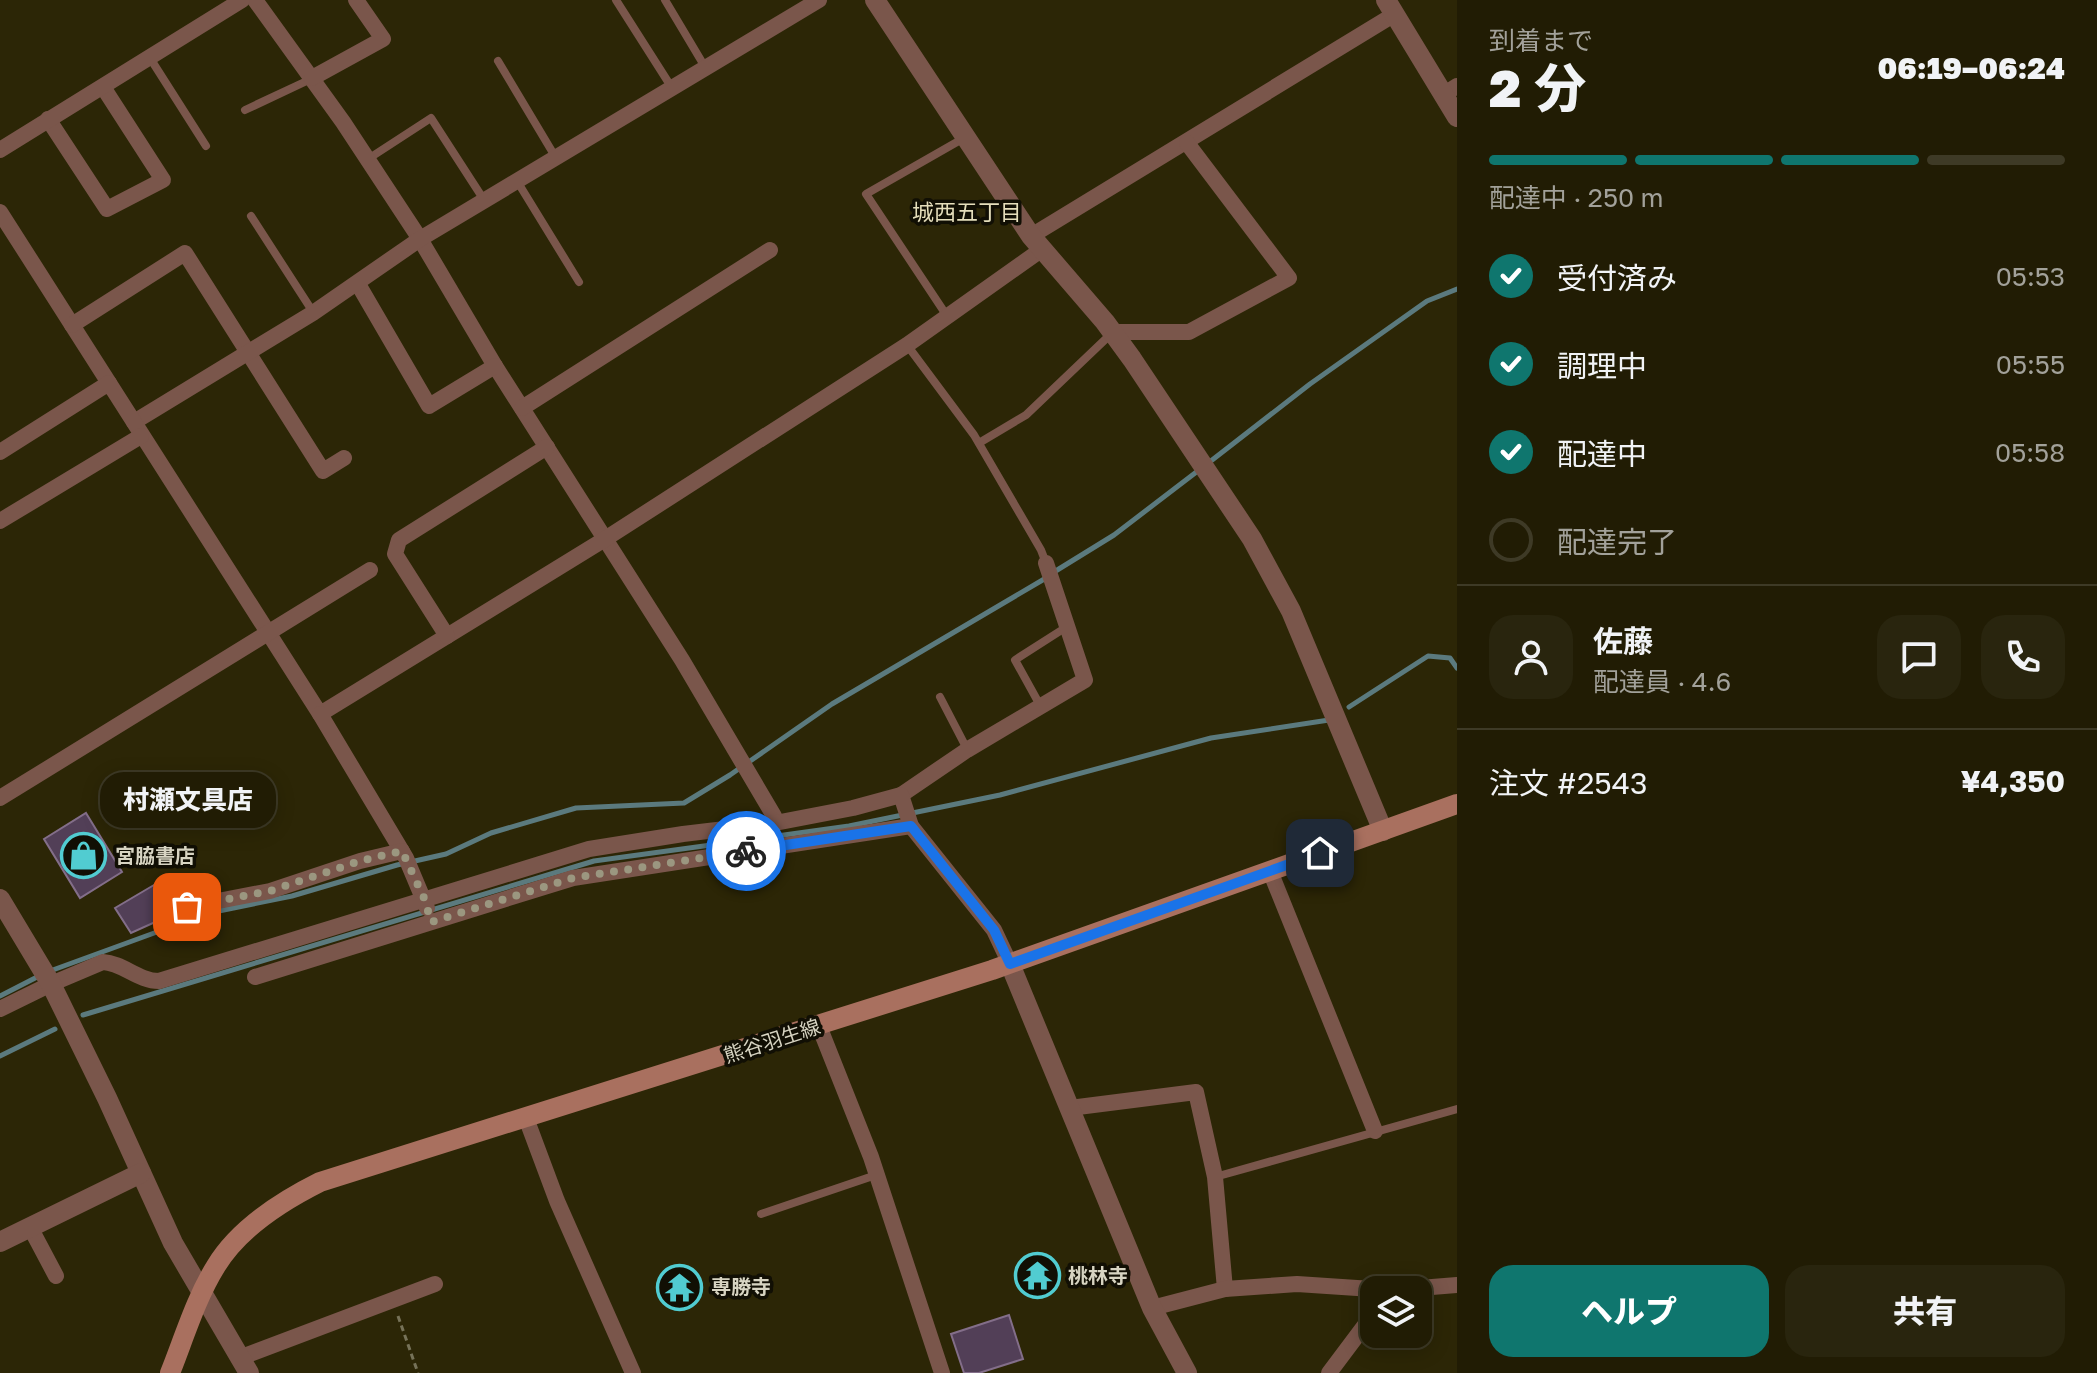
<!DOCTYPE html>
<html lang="ja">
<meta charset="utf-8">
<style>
body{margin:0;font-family:"Golos Text","Noto Sans JP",sans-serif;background:#29250e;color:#f1f3f6;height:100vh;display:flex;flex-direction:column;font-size:30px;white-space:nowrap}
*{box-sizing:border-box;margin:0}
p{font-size:26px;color:#a2a19a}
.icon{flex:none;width:44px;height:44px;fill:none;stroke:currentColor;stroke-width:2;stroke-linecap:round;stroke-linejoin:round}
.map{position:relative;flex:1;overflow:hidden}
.details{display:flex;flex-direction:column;background:#211c04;width:640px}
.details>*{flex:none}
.buttons{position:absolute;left:1360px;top:1276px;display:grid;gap:16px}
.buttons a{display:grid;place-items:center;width:72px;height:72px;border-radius:16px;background:#211c04;box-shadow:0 4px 20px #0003,0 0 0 2px #3e3a26;font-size:40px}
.pin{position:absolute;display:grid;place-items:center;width:68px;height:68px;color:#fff;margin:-34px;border-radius:16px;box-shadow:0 4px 12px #0006}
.courier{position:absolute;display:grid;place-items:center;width:80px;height:80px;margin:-40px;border:6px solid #1a73e8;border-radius:50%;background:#fff;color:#222;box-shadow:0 2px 10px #0007}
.bubble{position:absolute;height:56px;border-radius:24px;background:#211c04;box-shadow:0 4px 20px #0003,0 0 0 2px #3e3a26;font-size:26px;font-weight:800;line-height:56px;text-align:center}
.headline em{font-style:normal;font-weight:800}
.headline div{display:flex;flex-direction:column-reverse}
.headline{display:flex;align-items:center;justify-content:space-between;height:136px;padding:0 32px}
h1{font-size:52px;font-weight:800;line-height:60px}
.bar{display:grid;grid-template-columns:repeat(4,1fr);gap:12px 8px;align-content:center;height:96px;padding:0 32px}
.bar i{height:10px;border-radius:6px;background:#3e3a26}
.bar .selected{background:#0f766e}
.bar p{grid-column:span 4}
.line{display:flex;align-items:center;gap:20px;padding:0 32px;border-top:2px solid #3e3a26}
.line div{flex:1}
.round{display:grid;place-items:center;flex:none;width:84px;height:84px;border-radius:24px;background:#29250e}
ol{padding:0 32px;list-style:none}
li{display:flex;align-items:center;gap:24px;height:88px}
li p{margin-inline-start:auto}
li .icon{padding:8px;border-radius:50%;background:#0f766e;color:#fff;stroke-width:4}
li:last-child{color:#a2a19a}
li i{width:44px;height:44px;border:4px solid #3e3a26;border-radius:50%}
.cta{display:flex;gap:16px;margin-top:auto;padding:16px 32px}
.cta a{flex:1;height:92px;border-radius:24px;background:#0f766e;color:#fff;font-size:32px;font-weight:800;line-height:92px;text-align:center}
.cta a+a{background:#29250e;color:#f1f3f6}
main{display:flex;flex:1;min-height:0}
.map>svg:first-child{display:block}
</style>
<main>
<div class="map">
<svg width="1457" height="1373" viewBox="0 0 1457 1373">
<rect width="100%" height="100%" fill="#2c2606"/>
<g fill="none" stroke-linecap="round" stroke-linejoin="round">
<!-- stream -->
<g stroke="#5b7a7e" stroke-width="5">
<polyline points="1207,464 1310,384 1427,301 1457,289"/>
<polyline points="1054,572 1114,535 1199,470"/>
<polyline points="1349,707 1428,656 1450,658 1457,668"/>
<polyline points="50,971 209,913 292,896 397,865 446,854 491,833 576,808 684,803 730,775 832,704 1046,578"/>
<polyline points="0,996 41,975"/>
<polyline points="83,1015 594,861 849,826 1000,795 1211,738 1329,720"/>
<polyline points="0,1056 55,1029"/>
</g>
</g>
<!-- building -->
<g fill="#523f57" stroke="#836e89" stroke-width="2">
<polygon points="86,813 122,872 80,898 44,839"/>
<polygon points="154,885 173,914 131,933 115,908"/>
<polygon points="1009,1315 1023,1359 979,1373 964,1373 951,1334"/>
</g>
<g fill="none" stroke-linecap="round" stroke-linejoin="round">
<!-- path -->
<polyline stroke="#767258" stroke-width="3" stroke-dasharray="6 4" stroke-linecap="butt" points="398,1316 418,1373"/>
<!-- service -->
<g stroke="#7a564b" stroke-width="8">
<polyline points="616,0 672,88"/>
<polyline points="665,0 705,67"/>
<polyline points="150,58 206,146"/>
<polyline points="498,61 556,158"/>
<polyline points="245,110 311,79"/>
<polyline points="368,159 431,118 484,200"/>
<polyline points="517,181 579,282"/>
<polyline points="251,216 313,312"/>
<polyline points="947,316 866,194 964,138"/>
<polyline points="907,345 974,435 1041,550 1046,563"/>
<polyline points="979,443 1026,415 1112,333"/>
<polyline points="940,697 967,749"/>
<polyline points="1041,707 1015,660 1068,626"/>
<polyline points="1215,1177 1457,1109"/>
<polyline points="761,1214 876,1175"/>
</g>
<!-- minor -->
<g stroke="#7a564b" stroke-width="16">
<polyline points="255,0 343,122 420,239 495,366 682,660 774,816 775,823"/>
<polyline points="312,78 383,39 356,0"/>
<polyline points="1443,95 1457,86"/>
<polyline points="48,119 107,209 163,180 103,87"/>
<polyline points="0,150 242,0"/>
<polyline points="0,212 109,383"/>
<polyline points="1031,236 1395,14"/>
<polyline points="358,284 429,406 495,366"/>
<polyline points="72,325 185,253 323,471 344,458"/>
<polyline points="1113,332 1189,332 1289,278 1187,143"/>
<polyline points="522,408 770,250"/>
<polyline points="134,422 313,313 420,239 819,0"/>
<polyline points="0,452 109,383 320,714 605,539 907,345 1041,250"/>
<polyline points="0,521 141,436"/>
<polyline points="447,636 395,554 399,540 547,447"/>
<polyline points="320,714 406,858 427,908"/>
<polyline points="901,795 967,750 1085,680 1046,563"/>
<polyline points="0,798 370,570"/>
<polyline points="1270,871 1375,1131"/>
<polyline points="187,907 270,891 360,861 402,851"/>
<polyline points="255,977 573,878 911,826"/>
<path d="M0 1009 51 984 103 962C123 963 138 981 159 981L589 849 683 834 775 823 853 808 901 795 911 826 994 930 1010 964"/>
<polyline points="819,1026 871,1157 942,1373"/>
<polyline points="1070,1108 1196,1092 1215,1177 1225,1289"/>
<polyline points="526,1118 557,1201 633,1373"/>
<polyline points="30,1227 56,1276"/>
<polyline points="1395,1290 1457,1285"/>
<polyline points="1152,1308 1225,1289 1297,1284 1387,1290"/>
<polyline points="239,1358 435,1284"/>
<polyline points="1329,1373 1374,1313"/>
</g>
<!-- tertiary -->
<g stroke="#7a564b" stroke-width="20">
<polyline points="875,0 1031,236 1105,322 1132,359 1252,539 1291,611 1383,831"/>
<polyline points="1386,0 1457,117"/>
<polyline points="0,899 51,984 107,1098 173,1243 249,1373"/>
<polyline points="1010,964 1152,1308 1187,1373"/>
<polyline points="0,1242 141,1173"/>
</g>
<!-- secondary -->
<path stroke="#a9705f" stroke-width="20" d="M170 1373C184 1338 196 1298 216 1266 239 1228 282 1201 320 1182L992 970 1457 804"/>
</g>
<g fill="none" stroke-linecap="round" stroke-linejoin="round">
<!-- done -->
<polyline stroke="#9b9780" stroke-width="8" stroke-dasharray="0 14.4" points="187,907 270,891 360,861 402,851 425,900 431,922 573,878 746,851"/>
<!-- route -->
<polyline stroke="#1a73e8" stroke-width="10" points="746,851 911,826 994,930 1010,964 1320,853"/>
</g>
<!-- icons -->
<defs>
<symbol id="shop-ring" viewBox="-11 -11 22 22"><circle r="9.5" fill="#110f04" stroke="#51ccd1" stroke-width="1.5"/><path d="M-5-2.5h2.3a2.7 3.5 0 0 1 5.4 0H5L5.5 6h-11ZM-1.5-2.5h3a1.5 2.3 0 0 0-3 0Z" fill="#51ccd1"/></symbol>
<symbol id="temple-ring" viewBox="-11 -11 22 22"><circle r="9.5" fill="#110f04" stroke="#51ccd1" stroke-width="1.5"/><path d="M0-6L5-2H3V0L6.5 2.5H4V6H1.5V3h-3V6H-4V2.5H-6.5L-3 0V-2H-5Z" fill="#51ccd1"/></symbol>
</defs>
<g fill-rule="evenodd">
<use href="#shop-ring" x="58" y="830" width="51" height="51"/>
<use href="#temple-ring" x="1012" y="1250" width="51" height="51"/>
<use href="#temple-ring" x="654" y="1262" width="51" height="51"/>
</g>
<g text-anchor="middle" stroke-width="7" stroke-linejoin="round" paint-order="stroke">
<!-- poi labels -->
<g font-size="20" font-weight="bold" fill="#d7d4c2" stroke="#110f04" text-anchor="start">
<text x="115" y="863">宮脇書店</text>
<text x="1068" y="1283">桃林寺</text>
<text x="711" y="1294">専勝寺</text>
</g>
<!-- street labels -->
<g font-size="20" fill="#d7d4c2" stroke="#110f04">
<text transform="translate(772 1041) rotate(-18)" y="7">熊谷羽生線</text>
</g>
<!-- neighbourhood labels -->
<g font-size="22" fill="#e5debb" stroke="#110f04">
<text x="967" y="220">城西五丁目</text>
</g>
</g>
</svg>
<div class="buttons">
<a><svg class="icon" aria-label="layers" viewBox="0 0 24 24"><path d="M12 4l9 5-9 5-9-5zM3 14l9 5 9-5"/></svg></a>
</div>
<div class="pin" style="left:187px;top:907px;background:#ea580c"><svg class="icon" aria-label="bag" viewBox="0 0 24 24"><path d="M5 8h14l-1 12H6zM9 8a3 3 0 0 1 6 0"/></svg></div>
<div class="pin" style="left:1320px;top:853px;background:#1f2937"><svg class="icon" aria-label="home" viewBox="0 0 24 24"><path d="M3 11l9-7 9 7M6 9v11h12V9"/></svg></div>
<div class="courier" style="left:746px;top:851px"><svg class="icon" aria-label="bike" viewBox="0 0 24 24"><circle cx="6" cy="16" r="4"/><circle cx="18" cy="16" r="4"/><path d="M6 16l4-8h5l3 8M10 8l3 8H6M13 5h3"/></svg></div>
<div class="bubble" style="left:100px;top:772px;width:176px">村瀬文具店</div>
</div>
<section class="details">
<div class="headline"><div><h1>2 分</h1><p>到着まで</p></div><em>06:19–06:24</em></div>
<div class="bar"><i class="selected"></i><i class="selected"></i><i class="selected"></i><i></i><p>配達中 · 250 m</p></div>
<ol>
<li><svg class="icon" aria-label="check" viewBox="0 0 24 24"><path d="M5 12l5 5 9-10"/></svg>受付済み<p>05:53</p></li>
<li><svg class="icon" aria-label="check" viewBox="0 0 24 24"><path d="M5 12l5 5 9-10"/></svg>調理中<p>05:55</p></li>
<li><svg class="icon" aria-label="check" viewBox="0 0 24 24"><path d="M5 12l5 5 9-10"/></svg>配達中<p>05:58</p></li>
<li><i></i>配達完了</li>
</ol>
<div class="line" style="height:144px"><a class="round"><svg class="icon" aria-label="person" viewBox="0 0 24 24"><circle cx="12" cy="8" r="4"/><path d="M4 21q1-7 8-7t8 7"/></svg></a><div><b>佐藤</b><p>配達員 · 4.6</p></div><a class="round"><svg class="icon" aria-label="chat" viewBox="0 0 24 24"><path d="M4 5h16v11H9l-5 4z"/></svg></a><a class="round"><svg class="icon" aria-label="phone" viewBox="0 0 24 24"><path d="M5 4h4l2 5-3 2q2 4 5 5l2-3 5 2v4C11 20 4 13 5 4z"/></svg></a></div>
<div class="line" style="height:104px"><div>注文 #2543</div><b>¥4,350</b></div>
<div class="cta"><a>ヘルプ</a><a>共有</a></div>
</section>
</main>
